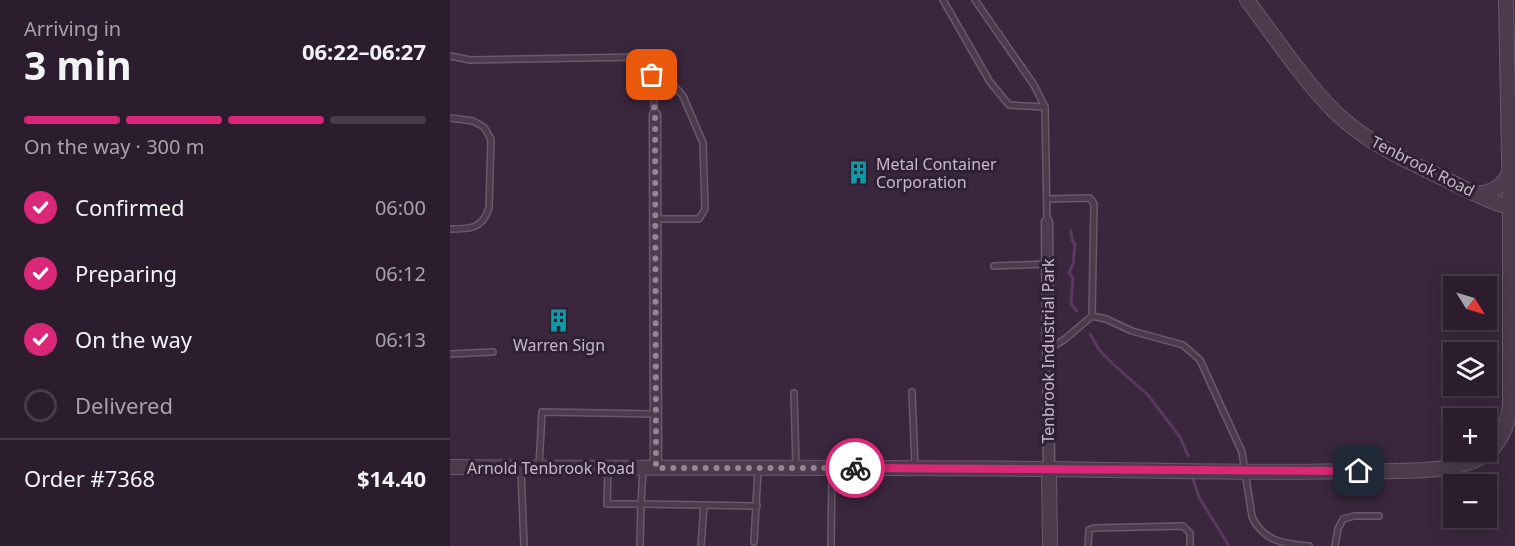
<!DOCTYPE html>
<meta charset="utf-8">
<style>
body{margin:0;font-family:"Noto Sans",sans-serif;background:#342636;color:#f1f3f6;height:100vh;display:flex;flex-direction:column;font-size:22px;white-space:nowrap}
*{box-sizing:border-box;margin:0}
p{font-size:20px;color:#a6a2aa}
.icon{flex:none;width:33px;height:33px;fill:none;stroke:currentColor;stroke-width:2;stroke-linecap:round;stroke-linejoin:round}
.map{position:relative;flex:1;overflow:hidden}
.side{display:flex;flex-direction:column;background:#2c1d2e;width:450px}
.side>*{flex:none}
.needle{width:39px;rotate:127deg}
.buttons{position:absolute;left:993px;top:276px;display:grid;gap:12px}
.buttons a{display:grid;place-items:center;width:54px;height:54px;border-radius:0px;background:#2c1d2e;box-shadow:0 3px 15px #0003,0 0 0 2px #483b4a;font-size:30px}
.pin{position:absolute;display:grid;place-items:center;width:51px;height:51px;color:#fff;margin:-26px;border-radius:12px;box-shadow:0 3px 9px #0006}
.courier{position:absolute;display:grid;place-items:center;width:60px;height:60px;margin:-30px;border:4px solid #db2777;border-radius:50%;background:#fff;color:#222;box-shadow:0 2px 8px #0007}
.head em{font-style:normal;font-weight:700}
.head div{display:flex;flex-direction:column-reverse}
.head{display:flex;align-items:center;justify-content:space-between;height:102px;padding:0 24px}
h1{font-size:39px;font-weight:700;line-height:45px}
.bar{display:grid;grid-template-columns:repeat(4,1fr);gap:9px 6px;align-content:center;height:72px;padding:0 24px}
.bar i{height:8px;border-radius:4px;background:#483b4a}
.bar .on{background:#db2777}
.bar p{grid-column:span 4}
.line{display:flex;align-items:center;gap:15px;padding:0 24px;border-top:2px solid #483b4a}
.line div{flex:1}
ol{padding:0 24px;list-style:none}
li{display:flex;align-items:center;gap:18px;height:66px}
li p{margin-inline-start:auto}
li .icon{padding:6px;border-radius:50%;background:#db2777;color:#fff;stroke-width:4}
li:last-child{color:#a6a2aa}
li i{width:33px;height:33px;border:3px solid #483b4a;border-radius:50%}
main{display:flex;flex:1;min-height:0}
.map>svg:first-child{display:block}
</style>
<main>
<section class="side">
<div class="head"><div><h1>3 min</h1><p>Arriving in</p></div><em>06:22–06:27</em></div>
<div class="bar"><i class="on"></i><i class="on"></i><i class="on"></i><i></i><p>On the way · 300 m</p></div>
<ol>
<li><svg class="icon" aria-label="check" viewBox="0 0 24 24"><path d="M5 12l5 5 9-10"/></svg>Confirmed<p>06:00</p></li>
<li><svg class="icon" aria-label="check" viewBox="0 0 24 24"><path d="M5 12l5 5 9-10"/></svg>Preparing<p>06:12</p></li>
<li><svg class="icon" aria-label="check" viewBox="0 0 24 24"><path d="M5 12l5 5 9-10"/></svg>On the way<p>06:13</p></li>
<li><i></i>Delivered</li>
</ol>
<div class="line" style="height:78px"><div>Order #7368</div><b>$14.40</b></div>
</section>
<div class="map">
<svg width="1065" height="546" viewBox="0 0 1065 546">
<rect width="100%" height="100%" fill="#3a273d"/>
<g fill="none" stroke-linecap="round" stroke-linejoin="round">
<!-- stream -->
<g stroke="#5a395e" stroke-width="3">
<polyline points="621,231 622,240 625,245 623,264 619,273 623,278 621,304 627,311"/>
<polyline points="640,334 649,350 662,363 698,395 730,437 738,456"/>
<polyline points="743,479 749,497 779,546"/>
</g>
<defs>
<g id="service">
<polyline points="493,0 540,82 559,105 595,107"/>
<polyline points="525,0 584,85 595,107 597,222"/>
<path d="M0 56 20 60 190 57C207 71 202 95 205 115"/>
<polyline points="202,75 218,79 233,96 253,143 255,209 249,219 205,219"/>
<path d="M0 118 23 121 34 127 41 139 39 208C32 229 21 229 0 229"/>
<polyline points="598,199 640,198 644,204 642,316"/>
<polyline points="544,266 597,264"/>
<path d="M599 349 615 339 642 316 656 319 682 331 733 345 750 360 792 452 802 517C814 542 835 544 859 546"/>
<polyline points="0,354 43,352"/>
<polyline points="462,392 465,467"/>
<polyline points="344,393 346,467"/>
<polyline points="89,467 92,412 206,414"/>
<polyline points="158,468 157,504 191,504 190,546"/>
<polyline points="193,469 191,504 307,506"/>
<polyline points="71,470 74,546"/>
<polyline points="304,542 308,469"/>
<polyline points="251,546 254,505"/>
<polyline points="381,546 382,470"/>
<polyline points="638,546 639,530 644,528 733,526 740,533 740,546"/>
<polyline points="885,546 888,529 893,519 904,516 929,516"/>
</g>
<g id="minor">
<polyline points="205,115 206,468"/>
<polyline points="597,222 599,469"/>
</g>
<g id="tertiary">
<path d="M797 0C825 37 852 79 885 112 916 142 955 160 993 178 1017 190 1040 202 1065 209"/>
<path d="M1026 194C1044 192 1051 187 1060 172"/>
<path d="M0 467C220 469 440 466 660 470 743 471 825 473 908 471 942 471 985 473 1017 463 1045 455 1057 433 1060 406V207L1056 0"/>
<polyline points="599,469 600,546"/>
</g>
</defs>
<!-- service casing -->
<use href="#service" stroke="#69596b" stroke-width="8"/>
<!-- minor casing -->
<use href="#minor" stroke="#69596b" stroke-width="13"/>
<!-- tertiary casing -->
<use href="#tertiary" stroke="#69596b" stroke-width="16"/>
<!-- service -->
<use href="#service" stroke="#4b3b4d" stroke-width="5"/>
<!-- minor -->
<use href="#minor" stroke="#4b3b4d" stroke-width="10"/>
<!-- tertiary -->
<use href="#tertiary" stroke="#4b3b4d" stroke-width="14"/>
</g>
<g fill="none" stroke-linecap="round" stroke-linejoin="round">
<!-- done -->
<polyline stroke="#958597" stroke-width="6" stroke-dasharray="0 10.8" points="202,75 205,115 206,468 405,468"/>
<!-- route -->
<polyline stroke="#db2777" stroke-width="8" points="405,468 909,471"/>
</g>
<!-- icons -->
<defs>
<symbol id="building-bare" viewBox="-9 -9 18 18"><path d="M-4-6H4V6H1V3H-1V6H-4ZM-2.5-4.3h1.7v1.8h-1.7ZM.8-4.3h1.7v1.8H.8ZM-2.5-1h1.7V.8h-1.7ZM.8-1h1.7V.8H.8Z" fill="#0f9aa8" stroke="#302033" stroke-width="2.5" paint-order="stroke"/></symbol>
</defs>
<g fill-rule="evenodd">
<use href="#building-bare" x="392" y="156" width="33" height="33"/>
<use href="#building-bare" x="92" y="304" width="33" height="33"/>
</g>
<g text-anchor="middle" stroke-width="6" stroke-linejoin="round" paint-order="stroke">
<!-- poi labels -->
<g font-size="16" fill="#c6b7c8" stroke="#302033" text-anchor="start">
<text x="426" y="170">Metal Container<tspan x="426" dy="18">Corporation</tspan></text>
<text x="109" y="351" text-anchor="middle">Warren Sign</text>
</g>
<!-- street labels -->
<g font-size="16" fill="#c6b7c8" stroke="#302033">
<text transform="translate(973 166) rotate(27)" y="6">Tenbrook Road</text>
<text transform="translate(598 351) rotate(-90)" y="6">Tenbrook Industrial Park</text>
<text x="101" y="474">Arnold Tenbrook Road</text>
</g>
</g>
</svg>
<div class="buttons">
<a><svg class="needle" viewBox="-14 -14 28 28"><path d="M0-13l5 13h-10z" fill="#e53935"/><path d="M0 13l5-13h-10z" fill="#a6a2aa"/></svg></a>
<a><svg class="icon" aria-label="layers" viewBox="0 0 24 24"><path d="M12 4l9 5-9 5-9-5zM3 14l9 5 9-5"/></svg></a>
<a>+</a>
<a>−</a>
</div>
<div class="pin" style="left:202px;top:75px;background:#ea580c"><svg class="icon" aria-label="bag" viewBox="0 0 24 24"><path d="M5 8h14l-1 12H6zM9 8a3 3 0 0 1 6 0"/></svg></div>
<div class="pin" style="left:909px;top:471px;background:#1f2937"><svg class="icon" aria-label="home" viewBox="0 0 24 24"><path d="M3 11l9-7 9 7M6 9v11h12V9"/></svg></div>
<div class="courier" style="left:405px;top:468px"><svg class="icon" aria-label="bike" viewBox="0 0 24 24"><circle cx="6" cy="16" r="4"/><circle cx="18" cy="16" r="4"/><path d="M6 16l4-8h5l3 8M10 8l3 8H6M13 5h3"/></svg></div>
</div>
</main>
